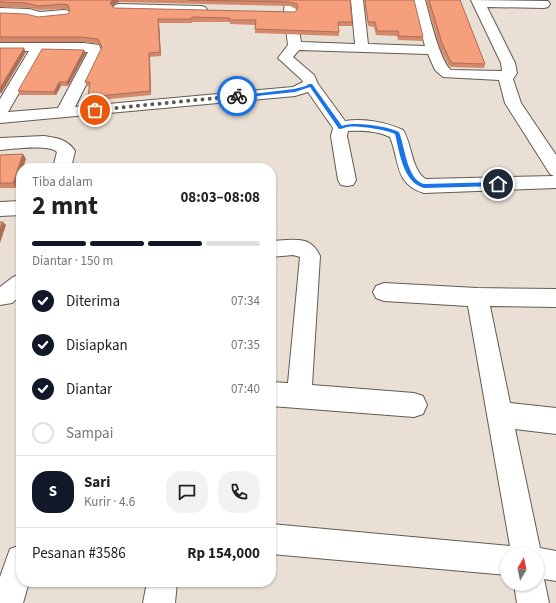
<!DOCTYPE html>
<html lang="id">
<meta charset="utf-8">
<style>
body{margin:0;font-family:"Source Sans 3",sans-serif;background:#f2f2f2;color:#222;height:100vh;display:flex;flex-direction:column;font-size:15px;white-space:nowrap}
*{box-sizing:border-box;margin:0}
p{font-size:13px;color:#767676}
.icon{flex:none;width:22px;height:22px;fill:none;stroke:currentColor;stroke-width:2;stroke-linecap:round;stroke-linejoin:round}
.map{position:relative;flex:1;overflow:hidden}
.sheet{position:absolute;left:16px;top:163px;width:260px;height:424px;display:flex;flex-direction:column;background:#fff;border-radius:16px;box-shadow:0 1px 3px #0004}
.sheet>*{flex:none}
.needle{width:26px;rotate:9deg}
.tools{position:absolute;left:500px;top:547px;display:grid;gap:8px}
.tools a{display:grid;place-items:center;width:44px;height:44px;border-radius:50%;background:#fff;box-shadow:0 1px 3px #0004;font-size:20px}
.pin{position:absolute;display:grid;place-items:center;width:34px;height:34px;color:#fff;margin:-17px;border:2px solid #fff;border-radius:50%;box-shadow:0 1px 4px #0007}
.courier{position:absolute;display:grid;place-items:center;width:40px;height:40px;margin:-20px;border:3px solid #1a73e8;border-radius:50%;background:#fff;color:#222;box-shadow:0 1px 5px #0007}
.headline em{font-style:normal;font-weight:700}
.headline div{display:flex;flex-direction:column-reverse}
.headline{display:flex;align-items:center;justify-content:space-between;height:68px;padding:0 16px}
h1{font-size:26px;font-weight:700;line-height:30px}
.bar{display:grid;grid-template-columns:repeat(4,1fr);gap:6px 4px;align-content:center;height:48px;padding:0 16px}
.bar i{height:5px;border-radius:3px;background:#e0e0e0}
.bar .selected{background:#111827}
.bar p{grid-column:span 4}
.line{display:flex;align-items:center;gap:10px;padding:0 16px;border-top:1px solid #e0e0e0}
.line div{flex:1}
.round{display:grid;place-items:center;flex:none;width:42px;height:42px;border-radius:16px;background:#f2f2f2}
ol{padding:0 16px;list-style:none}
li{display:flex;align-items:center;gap:12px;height:44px}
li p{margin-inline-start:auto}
li .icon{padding:4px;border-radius:50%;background:#111827;color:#fff;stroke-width:4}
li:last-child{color:#767676}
li i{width:22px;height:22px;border:2px solid #e0e0e0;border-radius:50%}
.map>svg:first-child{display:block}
</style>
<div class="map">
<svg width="556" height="603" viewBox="0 0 556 603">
<rect width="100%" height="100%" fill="#e9dfd4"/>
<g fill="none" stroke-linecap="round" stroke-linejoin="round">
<defs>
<g id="minor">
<path d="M285 0H297L296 12 301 42 355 44 351 0H363L368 44 425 46 413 0H425C429 14 440 62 451 70L502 71 501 63 471 0 548 1 550 4 548 7 544 8 487 7 515 63 517 73 513 79 521 103 556 155V188L424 193C394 184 400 161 390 137 378 131 362 130 348 131L347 136 356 180 353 185 347 186 341 185 338 180 331 136 333 128 308 92 295 96 0 123V99L29 51H0V43H84L99 45 102 52 75 107 293 87 303 82 302 80 278 58 288 45 284 12ZM299 50 428 54 435 70 443 77 499 80 505 103 550 174 554 176 426 179C412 172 412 144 403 130 386 122 363 118 345 121L318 84 314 75 293 57ZM43 51 88 52 58 108 8 112Z"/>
<polygon points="119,4 201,6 205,7 207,10 205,13 201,14 115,11 113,8 115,5"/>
<polygon points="0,8 29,9 40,12 64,10 69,11 70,14 69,17 40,20 28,17 0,16"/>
<path d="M44 136C57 138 67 139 75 151L71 168H53L57 152C49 144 13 149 0 150V138Z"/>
<polygon points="21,201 21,215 0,216 0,202"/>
<path d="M287 240C304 239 313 241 320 256L312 385 414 393 423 396 427 405 423 414 414 417 271 406V382L288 383 300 257 293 255 271 257V241Z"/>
<polygon points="21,274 21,295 12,303 0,305 0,287 13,277"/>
<polygon points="384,283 477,288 556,289 556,307 490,306 510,403 556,408 556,434 515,429 540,548 556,551 556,581 544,579 549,603 517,603 514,584 537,584 537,554 507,554 507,575 271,554 271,524 510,546 468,306 384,301 376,298 373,292 376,286"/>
<polygon points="21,545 21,582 29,582 23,603 0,603 0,577 10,549"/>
<polygon points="147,582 177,582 175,603 143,603"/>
</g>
</defs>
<!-- minor casing -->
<use href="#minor" stroke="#635b52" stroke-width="2"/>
<!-- minor -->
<use href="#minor" fill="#fff" fill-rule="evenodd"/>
</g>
<!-- wall -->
<g fill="#d4896b" fill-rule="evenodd">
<path d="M0 0H350L352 22V26H339V36L255 33V25L230 24V22H192V23H159L161 56 150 57 151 95 90 101 88 97 89 86H87L85 82 102 48 99 44 84 42H0V13L38 17 68 14 70 10H69L64 9 40 10 29 8 0 7ZM119 2 290 6 296 9 297 10 295 12 114 8 112 6 115 4Z"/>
<polygon points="364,0 414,0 423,37 422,41 398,40 397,36 376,35 374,27 368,26"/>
<polygon points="426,0 460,0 485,64 484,68 451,67 448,64 440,48"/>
<polygon points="86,53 68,86 61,86 56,95 20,95 18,91"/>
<polygon points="23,154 26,159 21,168 21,175 17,188 0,188 0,155"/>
</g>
<!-- shaded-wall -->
<g fill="#ac6f57">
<polygon points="113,0 118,0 119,2 115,4 112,7 110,3"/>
<polygon points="158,19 159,23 161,56 160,52"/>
<polygon points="24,48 26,52 1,94 0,92 0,88"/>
<polygon points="84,50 86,53 68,86 67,82"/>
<polygon points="149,53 150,57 151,95 150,91"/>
<polygon points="59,82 61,86 56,95 54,92"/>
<polygon points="23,154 26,159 23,168 21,168 21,175 17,188 13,183"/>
<polygon points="3,222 6,225 0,243 0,230"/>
</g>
<!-- building -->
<g fill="#f69f7c" stroke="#ac6f57">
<polygon points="0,0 113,0 110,3 114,8 295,12 298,8 297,4 290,2 188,0 350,0 352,22 338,22 339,32 255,29 256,20 229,20 230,18 192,17 191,19 158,19 160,52 149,53 150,91 88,97 90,82 85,82 102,47 98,39 82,37 0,37 0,13 26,14 38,17 68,14 70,10 68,5 63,4 38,6 27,3 0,2"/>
<polygon points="365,0 414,0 423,37 399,36 398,31 377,31 375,22 368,22"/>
<polygon points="429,0 460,0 485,64 452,63 450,60 442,43"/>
<polygon points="0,48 24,48 0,88"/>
<polygon points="42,49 84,50 67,82 59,82 54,92 18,91"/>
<polygon points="23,154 13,183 0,183 0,155"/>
<polygon points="0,222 3,222 0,230"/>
</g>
<!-- route -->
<path fill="#1a73e8" d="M309 84H312L342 126C354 121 387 126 399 132 405 147 407 180 424 184L498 182 500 184 498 186 424 188C403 182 400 154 395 134 387 130 357 125 348 127 345 127 343 129 339 129L310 87 295 92 237 98 235 96 294 89 306 86Z"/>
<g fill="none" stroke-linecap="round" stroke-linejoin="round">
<!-- done -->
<polyline stroke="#5d5851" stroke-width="4" stroke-dasharray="0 7.2" points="95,110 237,96"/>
</g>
</svg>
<div class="tools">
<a><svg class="needle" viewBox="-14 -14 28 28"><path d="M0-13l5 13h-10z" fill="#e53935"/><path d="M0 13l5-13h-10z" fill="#767676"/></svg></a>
</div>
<div class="pin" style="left:95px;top:110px;background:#ea580c"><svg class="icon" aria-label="bag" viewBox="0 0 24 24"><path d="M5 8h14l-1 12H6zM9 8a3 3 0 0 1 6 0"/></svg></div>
<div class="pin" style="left:498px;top:184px;background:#1f2937"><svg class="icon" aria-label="home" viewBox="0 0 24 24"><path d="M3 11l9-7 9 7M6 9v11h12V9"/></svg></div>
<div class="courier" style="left:237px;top:96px"><svg class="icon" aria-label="bike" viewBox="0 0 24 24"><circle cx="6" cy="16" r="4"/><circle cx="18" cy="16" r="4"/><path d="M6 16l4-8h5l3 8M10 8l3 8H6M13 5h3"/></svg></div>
<section class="sheet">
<div class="headline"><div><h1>2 mnt</h1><p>Tiba dalam</p></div><em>08:03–08:08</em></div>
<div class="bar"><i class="selected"></i><i class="selected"></i><i class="selected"></i><i></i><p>Diantar · 150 m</p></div>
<ol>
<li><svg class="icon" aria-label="check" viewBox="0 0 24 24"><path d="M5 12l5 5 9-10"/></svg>Diterima<p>07:34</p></li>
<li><svg class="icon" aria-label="check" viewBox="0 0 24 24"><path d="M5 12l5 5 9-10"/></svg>Disiapkan<p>07:35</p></li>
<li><svg class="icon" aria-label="check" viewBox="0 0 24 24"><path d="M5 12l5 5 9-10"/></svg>Diantar<p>07:40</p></li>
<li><i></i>Sampai</li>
</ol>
<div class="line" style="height:72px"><b class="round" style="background:#111827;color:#fff">S</b><div><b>Sari</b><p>Kurir · 4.6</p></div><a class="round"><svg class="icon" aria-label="chat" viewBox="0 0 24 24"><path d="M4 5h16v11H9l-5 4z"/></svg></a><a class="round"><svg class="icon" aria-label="phone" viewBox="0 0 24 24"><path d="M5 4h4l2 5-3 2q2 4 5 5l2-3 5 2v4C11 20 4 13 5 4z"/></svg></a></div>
<div class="line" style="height:52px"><div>Pesanan #3586</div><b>Rp 154,000</b></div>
</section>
</div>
